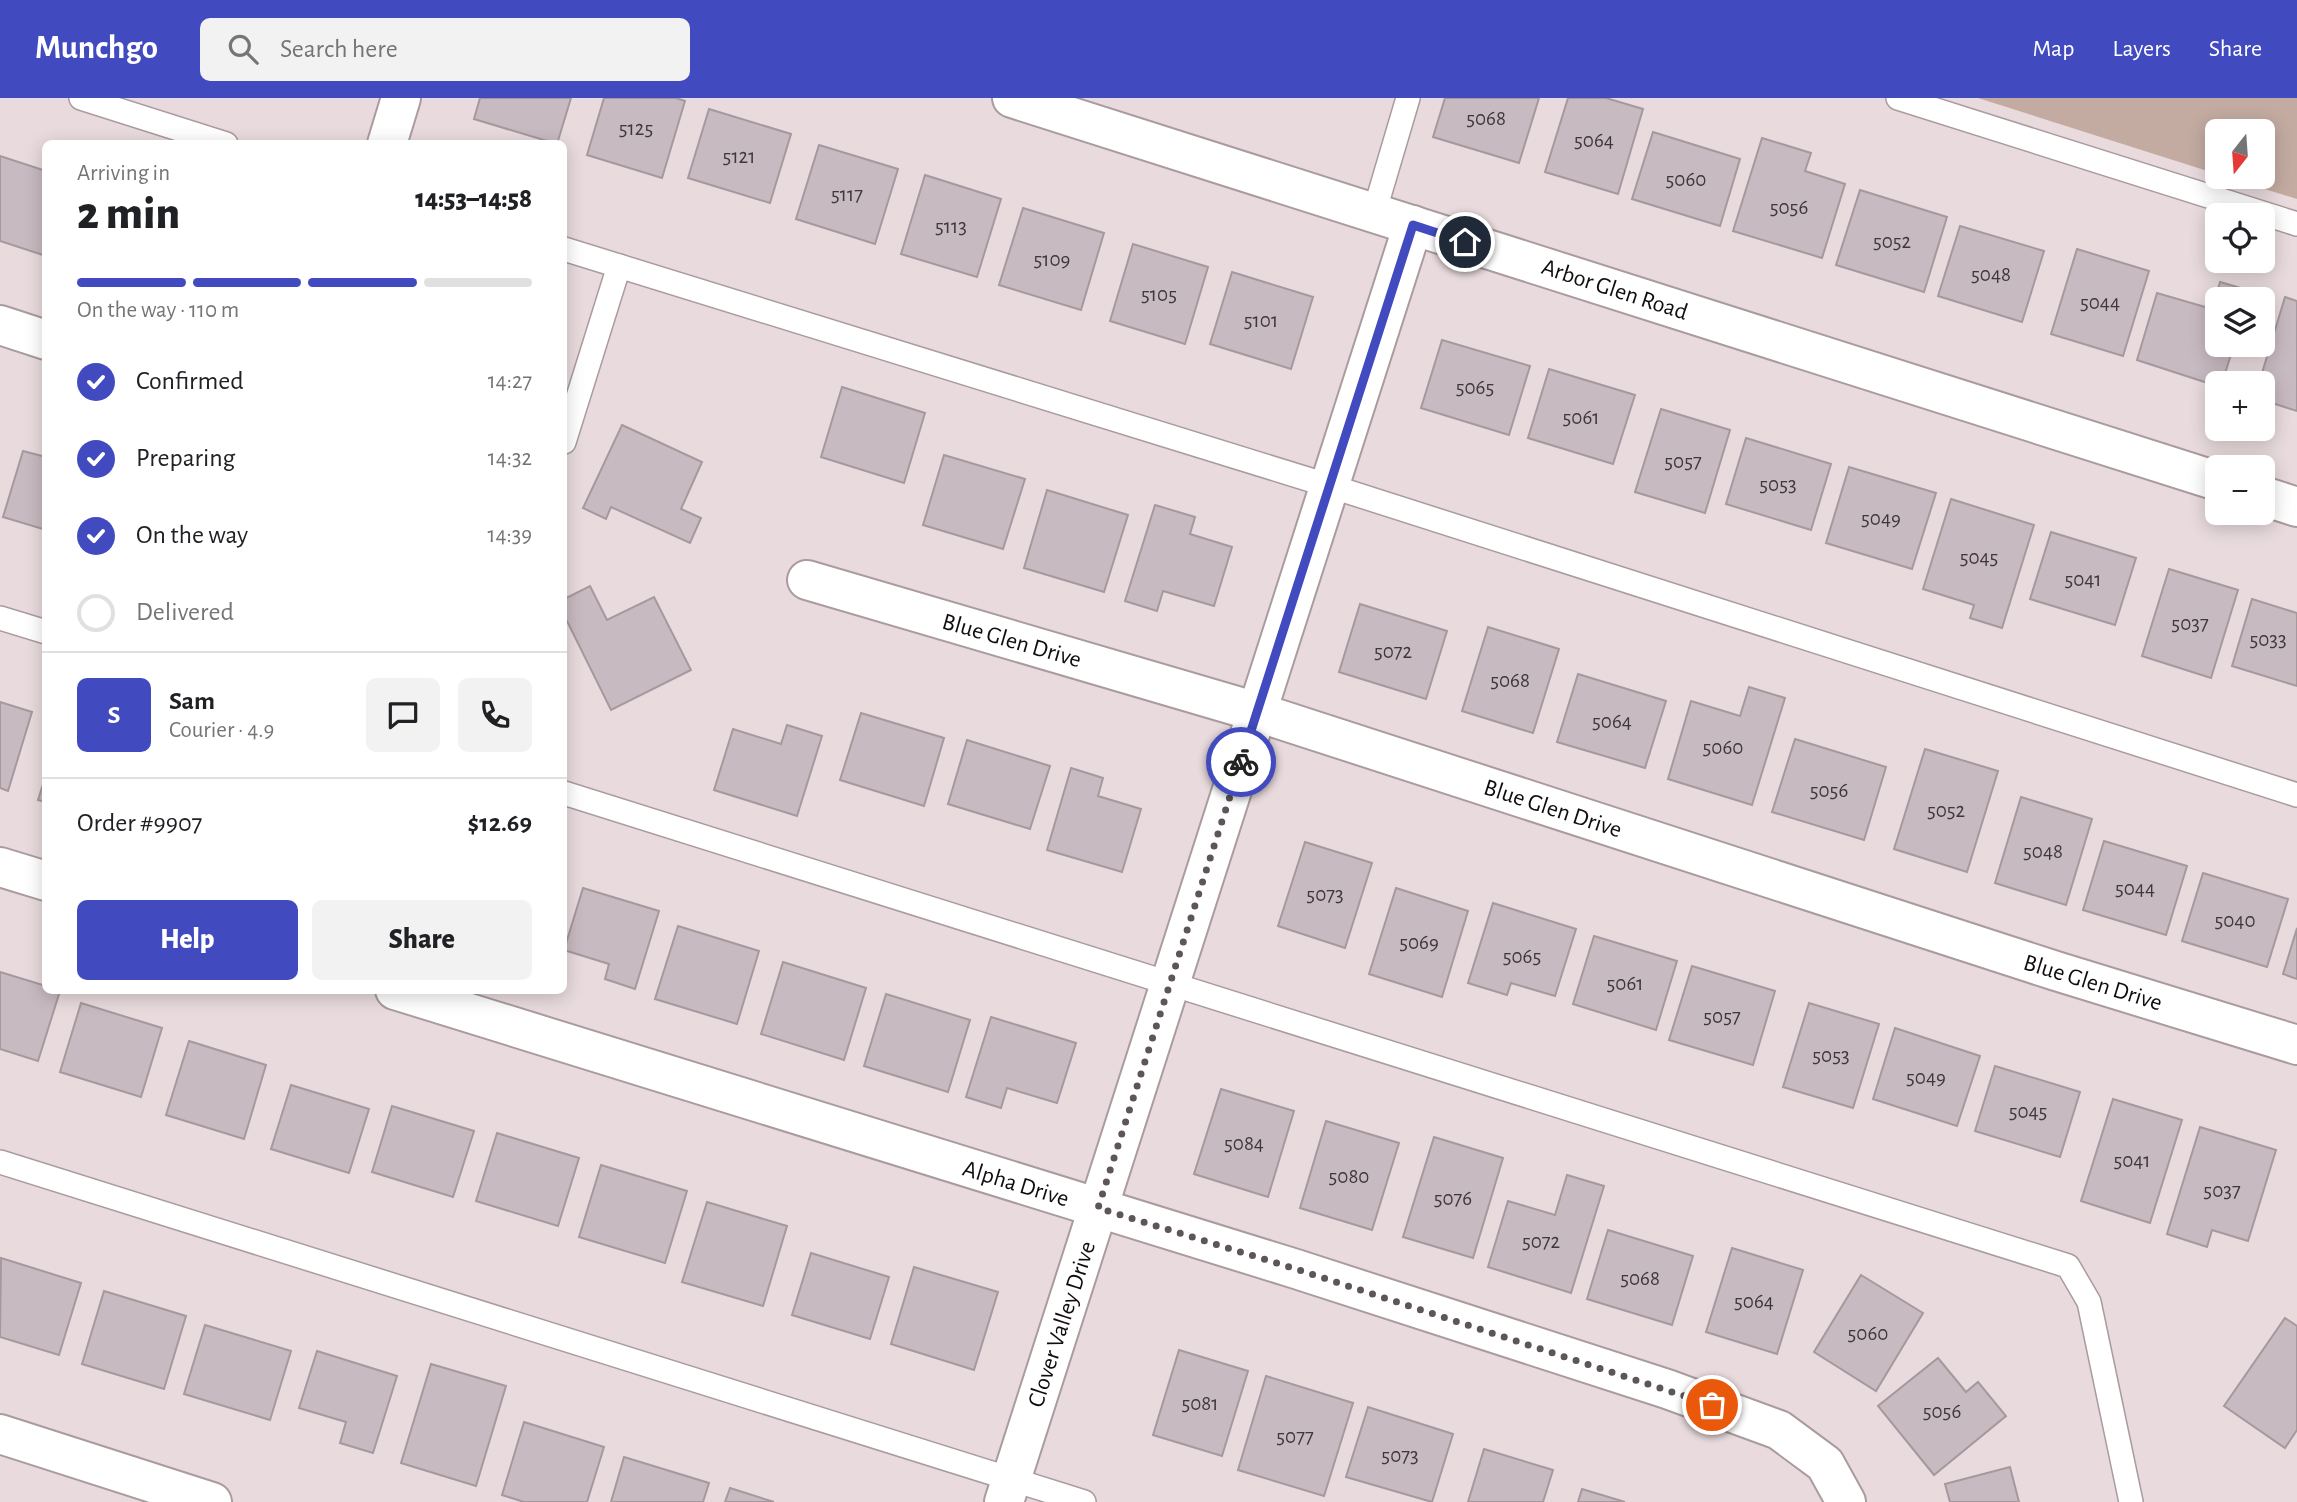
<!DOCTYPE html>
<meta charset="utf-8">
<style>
body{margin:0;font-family:"Alegreya Sans",sans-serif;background:#f2f2f2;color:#202124;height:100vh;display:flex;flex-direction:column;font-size:26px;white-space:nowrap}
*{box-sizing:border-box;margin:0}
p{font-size:23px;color:#757577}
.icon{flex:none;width:38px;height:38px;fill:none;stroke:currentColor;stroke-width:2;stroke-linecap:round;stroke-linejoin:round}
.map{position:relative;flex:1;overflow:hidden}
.sheet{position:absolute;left:42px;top:42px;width:525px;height:854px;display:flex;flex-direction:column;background:#fff;border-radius:10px;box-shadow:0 4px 18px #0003}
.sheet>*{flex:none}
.needle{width:46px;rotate:197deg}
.tools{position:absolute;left:2205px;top:21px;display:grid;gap:14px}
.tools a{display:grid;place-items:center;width:70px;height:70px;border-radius:10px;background:#fff;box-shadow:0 4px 18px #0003;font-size:35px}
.pin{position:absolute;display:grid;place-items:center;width:60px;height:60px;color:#fff;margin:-30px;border:4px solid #fff;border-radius:50%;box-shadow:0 2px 7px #0007}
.courier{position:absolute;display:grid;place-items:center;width:70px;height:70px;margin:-35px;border:5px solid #414bbf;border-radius:50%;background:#fff;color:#222;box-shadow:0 2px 9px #0007}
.headline em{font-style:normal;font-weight:800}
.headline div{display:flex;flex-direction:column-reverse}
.headline{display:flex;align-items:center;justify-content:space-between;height:119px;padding:0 35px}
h1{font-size:46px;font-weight:800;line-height:52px}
.bar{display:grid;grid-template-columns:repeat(4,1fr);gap:10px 7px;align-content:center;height:84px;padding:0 35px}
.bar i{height:9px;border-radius:5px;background:#e0e0e0}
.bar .on{background:#414bbf}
.bar p{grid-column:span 4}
.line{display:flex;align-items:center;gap:18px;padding:0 35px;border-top:2px solid #e0e0e0}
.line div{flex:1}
.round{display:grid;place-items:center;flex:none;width:74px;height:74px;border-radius:10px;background:#f2f2f2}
ol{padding:0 35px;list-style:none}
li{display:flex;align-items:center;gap:21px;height:77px}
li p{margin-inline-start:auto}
li .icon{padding:7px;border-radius:50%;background:#414bbf;color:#fff;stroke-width:4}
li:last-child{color:#757577}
li i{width:38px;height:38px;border:4px solid #e0e0e0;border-radius:50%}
.cta{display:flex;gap:14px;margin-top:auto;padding:14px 35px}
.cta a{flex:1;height:80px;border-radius:10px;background:#414bbf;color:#fff;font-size:28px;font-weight:800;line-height:80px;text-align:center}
.cta a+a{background:#f2f2f2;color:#202124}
header{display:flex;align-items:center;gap:42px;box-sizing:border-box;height:98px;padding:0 35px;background:#414bbf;color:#fff}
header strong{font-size:33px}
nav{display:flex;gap:38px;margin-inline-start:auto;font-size:24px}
.search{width:490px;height:63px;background:#f2f2f2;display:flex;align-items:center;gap:18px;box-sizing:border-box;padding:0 24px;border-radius:10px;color:#757577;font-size:26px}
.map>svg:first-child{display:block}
</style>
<header>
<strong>Munchgo</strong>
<div class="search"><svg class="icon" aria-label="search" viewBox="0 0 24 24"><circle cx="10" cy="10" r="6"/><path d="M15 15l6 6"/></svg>Search here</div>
<nav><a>Map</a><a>Layers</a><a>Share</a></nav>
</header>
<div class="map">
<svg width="2297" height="1404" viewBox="0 0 2297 1404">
<rect width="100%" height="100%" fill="#e9dbdd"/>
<!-- green -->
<polygon fill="#c3aba1" points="1978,0 2297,0 2297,101 2226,79 2263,79 2263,33 2217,33 2217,76"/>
<!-- building -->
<g fill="#c7bac0" stroke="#a5999e" stroke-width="2">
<polygon points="480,0 571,0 557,46 474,21"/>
<polygon points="604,0 676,0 685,3 662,80 587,57"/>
<polygon points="1445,0 1539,0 1519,65 1433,39"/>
<polygon points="1568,0 1606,0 1643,11 1618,96 1545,74"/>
<polygon points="709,11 791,36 770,105 688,80"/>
<polygon points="1653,34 1740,61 1720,128 1632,101"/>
<polygon points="1762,40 1811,55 1805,73 1845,86 1822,160 1733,133"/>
<polygon points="819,47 898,71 875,146 796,121"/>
<polygon points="0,58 46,73 46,158 0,143"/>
<polygon points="925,77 1001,101 977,179 901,156"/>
<polygon points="1860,92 1947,119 1924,194 1836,167"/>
<polygon points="1023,110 1104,135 1081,212 999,187"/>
<polygon points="1960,128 2044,153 2022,224 1938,198"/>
<polygon points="1133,146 1208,169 1185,246 1110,223"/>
<polygon points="2077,151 2149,173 2123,258 2051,236"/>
<polygon points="1232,174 1313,199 1291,271 1210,246"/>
<polygon points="2220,184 2251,193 2248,201 2217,201 2217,247 2234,247 2222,285 2217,285 2217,288 2137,262 2157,195 2212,211"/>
<polygon points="2285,199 2297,203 2297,313 2263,302 2263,285 2259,285"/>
<polygon points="1442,242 1530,268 1509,337 1421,310"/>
<polygon points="1549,271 1635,297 1613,366 1528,340"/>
<polygon points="842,289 925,315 904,385 821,359"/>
<polygon points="1661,311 1730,332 1705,415 1635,394"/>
<polygon points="622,327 702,364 681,411 701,420 690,445 611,409 606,421 583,410"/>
<polygon points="1746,340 1831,366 1811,432 1726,406"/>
<polygon points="23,353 46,359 46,432 3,419"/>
<polygon points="944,357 1025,381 1003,451 923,427"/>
<polygon points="1849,369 1936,395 1912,471 1826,445"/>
<polygon points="1047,392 1128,417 1104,494 1024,470"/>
<polygon points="1951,401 2034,427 2002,530 1970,520 1974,507 1923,491"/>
<polygon points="1155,407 1195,419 1190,436 1232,449 1214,508 1163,493 1157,513 1125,503"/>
<polygon points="2051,434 2136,460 2115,527 2030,501"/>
<polygon points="2169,471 2238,492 2211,580 2142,558"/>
<polygon points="590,488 607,522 654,499 691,572 611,612 564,517 564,501"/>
<polygon points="2252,501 2297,515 2297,588 2232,568"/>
<polygon points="1360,506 1447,533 1426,601 1339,574"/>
<polygon points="1488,529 1559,551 1533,635 1462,613"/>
<polygon points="1578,576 1666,603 1645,670 1557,644"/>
<polygon points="1749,589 1785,600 1752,707 1668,681 1691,603 1740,618"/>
<polygon points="0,604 32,614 8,693 0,690"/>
<polygon points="861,615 944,640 924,708 840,682"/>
<polygon points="787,627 822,638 797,718 714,692 733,631 781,646"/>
<polygon points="1795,641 1886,669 1864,742 1772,714"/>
<polygon points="967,642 1050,668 1030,731 948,706"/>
<polygon points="1925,651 1998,673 1967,774 1894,751"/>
<polygon points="1071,670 1103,680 1098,698 1141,711 1122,774 1047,752"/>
<polygon points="46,677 46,704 38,702"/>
<polygon points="2021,699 2092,721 2066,807 1995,785"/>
<polygon points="2104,743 2187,768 2166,837 2083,812"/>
<polygon points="1305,744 1372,765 1345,850 1278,828"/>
<polygon points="2203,775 2288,801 2267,869 2182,843"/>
<polygon points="583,790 659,813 635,891 605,881 609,866 564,852"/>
<polygon points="1396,790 1468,813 1442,899 1369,876"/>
<polygon points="1493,805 1576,831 1555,898 1511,885 1507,897 1468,885"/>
<polygon points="678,828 759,853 737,926 655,901"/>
<polygon points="2297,830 2297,881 2283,876"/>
<polygon points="1594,838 1677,863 1656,932 1573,906"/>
<polygon points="783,864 866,890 844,962 761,936"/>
<polygon points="1692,868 1775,893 1753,967 1669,942"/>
<polygon points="0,874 46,888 46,892 60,893 38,963 0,951"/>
<polygon points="886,896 970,922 948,994 864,968"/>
<polygon points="81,905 162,930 141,999 60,974"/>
<polygon points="1809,905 1879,926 1853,1010 1783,989"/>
<polygon points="991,919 1076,945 1057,1005 1007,990 1001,1010 966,999"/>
<polygon points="1895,930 1980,958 1957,1028 1873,1001"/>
<polygon points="189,943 266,967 244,1041 166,1017"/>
<polygon points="1995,968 2080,994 2060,1059 1975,1033"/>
<polygon points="291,987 369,1011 349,1075 271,1051"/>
<polygon points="1221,991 1294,1013 1268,1099 1194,1076"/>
<polygon points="2113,1001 2182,1022 2150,1125 2081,1103"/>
<polygon points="392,1008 474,1033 453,1099 372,1074"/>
<polygon points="1326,1023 1399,1045 1372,1132 1300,1110"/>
<polygon points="2200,1029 2276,1052 2248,1143 2212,1132 2207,1149 2167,1136"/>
<polygon points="497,1035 579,1060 558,1128 476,1103"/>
<polygon points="1434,1039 1503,1060 1473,1160 1403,1139"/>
<polygon points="601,1067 687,1093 665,1165 579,1139"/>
<polygon points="1567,1077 1604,1088 1571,1195 1488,1169 1508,1103 1555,1117"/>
<polygon points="707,1104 787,1128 763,1208 682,1184"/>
<polygon points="1608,1132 1693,1158 1672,1227 1587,1201"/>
<polygon points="1732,1150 1803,1172 1777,1256 1706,1234"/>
<polygon points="811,1155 889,1179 870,1241 792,1217"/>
<polygon points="1,1160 81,1185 59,1257 0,1239"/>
<polygon points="914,1169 998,1194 974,1272 891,1246"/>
<polygon points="1861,1177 1923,1215 1876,1293 1814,1254"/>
<polygon points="104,1193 186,1218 164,1291 82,1266"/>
<polygon points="2285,1220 2297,1228 2297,1332 2285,1350 2224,1308"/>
<polygon points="205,1227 291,1253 270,1322 184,1296"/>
<polygon points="1179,1252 1248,1273 1222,1358 1153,1337"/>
<polygon points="317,1253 397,1278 373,1355 340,1345 346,1324 299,1310"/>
<polygon points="1938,1260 1966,1294 1978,1284 2006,1318 1934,1377 1878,1308"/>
<polygon points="431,1266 506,1288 476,1388 401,1365"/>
<polygon points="1266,1278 1353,1305 1324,1398 1238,1372"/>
<polygon points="1368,1309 1453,1336 1432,1404 1346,1379"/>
<polygon points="524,1324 604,1349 587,1404 524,1404 502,1397"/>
<polygon points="1484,1351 1553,1372 1543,1404 1468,1404"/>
<polygon points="624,1359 709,1385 703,1404 611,1404"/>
<polygon points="2010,1369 2019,1404 1950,1404 1945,1386"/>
<polygon points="730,1390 774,1404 725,1404"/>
<polygon points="1582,1391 1625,1404 1578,1404"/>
</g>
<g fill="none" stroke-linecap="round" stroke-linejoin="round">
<defs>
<g id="lane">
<polyline points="81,0 226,46"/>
<polyline points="1898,0 2297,126"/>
<polyline points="1374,115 1408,0"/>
<polyline points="564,151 1330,388 2297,697"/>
<polyline points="564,344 619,168"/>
<polyline points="0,520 46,534"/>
<polyline points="564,695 2068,1168 2089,1204 2131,1404"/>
<polyline points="0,1064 1084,1404"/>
</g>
<g id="street">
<polyline points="387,46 401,0"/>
<polyline points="0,227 46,242"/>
<polyline points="807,482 1257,614 2056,873 2297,947"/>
<polyline points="0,769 46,783"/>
<polyline points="395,892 1296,1171 1667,1291 1779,1332 1825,1366 1846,1404"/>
</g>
<g id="secondary">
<polyline points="1012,0 2217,383"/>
<polyline points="2263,398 2297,409"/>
<polyline points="0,1336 212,1404"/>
<polyline points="1004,1404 1413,127"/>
</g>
</defs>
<!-- lane casing -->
<use href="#lane" stroke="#aa9c9e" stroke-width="26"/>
<!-- street casing -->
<use href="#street" stroke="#aa9c9e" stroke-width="42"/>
<!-- secondary casing -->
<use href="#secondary" stroke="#aa9c9e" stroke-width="42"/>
<!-- lane -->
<use href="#lane" stroke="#fff" stroke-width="23"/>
<!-- street -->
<use href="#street" stroke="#fff" stroke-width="38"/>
<!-- secondary -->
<use href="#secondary" stroke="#fff" stroke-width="38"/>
</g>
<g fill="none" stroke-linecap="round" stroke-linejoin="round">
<!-- done -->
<polyline stroke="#5d5556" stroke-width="7" stroke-dasharray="0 12.6" points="1241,664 1098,1110 1296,1171 1712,1307"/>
<!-- route -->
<polyline stroke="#414bbf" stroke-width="9" points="1241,664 1413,127 1465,144"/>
</g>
<g text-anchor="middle" stroke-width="5" stroke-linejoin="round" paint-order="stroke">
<!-- number labels -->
<g font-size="21" fill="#3e383a">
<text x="1486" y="27">5068</text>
<text x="636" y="37">5125</text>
<text x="1594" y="49">5064</text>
<text x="739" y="65">5121</text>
<text x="1686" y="88">5060</text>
<text x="847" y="103">5117</text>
<text x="1789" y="116">5056</text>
<text x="951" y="135">5113</text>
<text x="1892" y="150">5052</text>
<text x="1052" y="168">5109</text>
<text x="1991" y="183">5048</text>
<text x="1159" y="203">5105</text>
<text x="2100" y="211">5044</text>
<text x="1261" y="229">5101</text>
<text x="1475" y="296">5065</text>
<text x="1581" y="326">5061</text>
<text x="1683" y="370">5057</text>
<text x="1778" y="393">5053</text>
<text x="1881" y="427">5049</text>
<text x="1979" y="466">5045</text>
<text x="2083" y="488">5041</text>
<text x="2190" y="532">5037</text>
<text x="2268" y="548">5033</text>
<text x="1393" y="560">5072</text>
<text x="1510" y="589">5068</text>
<text x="1612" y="630">5064</text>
<text x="1723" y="656">5060</text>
<text x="1829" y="699">5056</text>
<text x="1946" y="719">5052</text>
<text x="2043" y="760">5048</text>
<text x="2135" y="797">5044</text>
<text x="1325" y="803">5073</text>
<text x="2235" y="829">5040</text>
<text x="1419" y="851">5069</text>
<text x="1522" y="865">5065</text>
<text x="1625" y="892">5061</text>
<text x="1722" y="925">5057</text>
<text x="1831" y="964">5053</text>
<text x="1926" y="986">5049</text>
<text x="2028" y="1020">5045</text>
<text x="1244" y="1052">5084</text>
<text x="2132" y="1069">5041</text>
<text x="1349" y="1085">5080</text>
<text x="2222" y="1099">5037</text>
<text x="1453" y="1107">5076</text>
<text x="1541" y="1150">5072</text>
<text x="1640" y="1187">5068</text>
<text x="1754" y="1210">5064</text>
<text x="1868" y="1242">5060</text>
<text x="1200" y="1312">5081</text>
<text x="1942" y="1320">5056</text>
<text x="1295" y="1345">5077</text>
<text x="1400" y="1364">5073</text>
</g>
<!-- street labels -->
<g font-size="24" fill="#110d0d" stroke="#fff">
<text transform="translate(1615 191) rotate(18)" y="8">Arbor Glen Road</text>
<text transform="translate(1012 542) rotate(16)" y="8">Blue Glen Drive</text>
<text transform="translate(1553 710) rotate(18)" y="8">Blue Glen Drive</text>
<text transform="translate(2093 884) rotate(17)" y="8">Blue Glen Drive</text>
<text transform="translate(1016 1085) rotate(17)" y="8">Alpha Drive</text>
<text transform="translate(1061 1226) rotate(-72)" y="8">Clover Valley Drive</text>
</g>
</g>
</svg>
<div class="tools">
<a><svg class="needle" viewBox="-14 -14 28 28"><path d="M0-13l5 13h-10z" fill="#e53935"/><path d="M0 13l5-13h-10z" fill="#757577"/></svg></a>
<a><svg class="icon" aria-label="locate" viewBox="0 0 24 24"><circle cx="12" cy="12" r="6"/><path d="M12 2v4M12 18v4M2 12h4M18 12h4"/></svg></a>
<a><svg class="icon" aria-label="layers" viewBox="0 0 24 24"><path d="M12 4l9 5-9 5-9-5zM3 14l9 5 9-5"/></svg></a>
<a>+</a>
<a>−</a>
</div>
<div class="pin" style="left:1712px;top:1307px;background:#ea580c"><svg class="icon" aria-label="bag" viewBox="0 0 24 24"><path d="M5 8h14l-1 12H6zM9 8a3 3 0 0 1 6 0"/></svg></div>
<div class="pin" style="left:1465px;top:144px;background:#1f2937"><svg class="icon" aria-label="home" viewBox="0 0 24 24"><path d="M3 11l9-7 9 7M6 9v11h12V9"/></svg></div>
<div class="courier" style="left:1241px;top:664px"><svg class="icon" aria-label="bike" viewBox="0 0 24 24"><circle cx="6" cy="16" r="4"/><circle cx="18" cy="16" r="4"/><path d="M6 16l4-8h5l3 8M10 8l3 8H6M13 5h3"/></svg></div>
<section class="sheet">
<div class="headline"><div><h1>2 min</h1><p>Arriving in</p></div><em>14:53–14:58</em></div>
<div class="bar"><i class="on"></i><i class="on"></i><i class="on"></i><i></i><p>On the way · 110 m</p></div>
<ol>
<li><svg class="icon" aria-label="check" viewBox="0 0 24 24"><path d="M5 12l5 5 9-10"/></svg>Confirmed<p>14:27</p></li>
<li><svg class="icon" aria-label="check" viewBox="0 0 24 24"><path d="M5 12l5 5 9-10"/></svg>Preparing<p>14:32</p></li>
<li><svg class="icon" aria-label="check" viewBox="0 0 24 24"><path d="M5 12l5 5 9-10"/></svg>On the way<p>14:39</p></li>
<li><i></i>Delivered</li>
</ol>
<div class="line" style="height:126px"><b class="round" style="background:#414bbf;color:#fff">S</b><div><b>Sam</b><p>Courier · 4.9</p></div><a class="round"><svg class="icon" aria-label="chat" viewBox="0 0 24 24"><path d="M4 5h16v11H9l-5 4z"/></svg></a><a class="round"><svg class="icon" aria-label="phone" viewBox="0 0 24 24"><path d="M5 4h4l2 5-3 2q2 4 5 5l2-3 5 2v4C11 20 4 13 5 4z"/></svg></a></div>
<div class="line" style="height:91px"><div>Order #9907</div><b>$12.69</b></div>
<div class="cta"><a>Help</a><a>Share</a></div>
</section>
</div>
